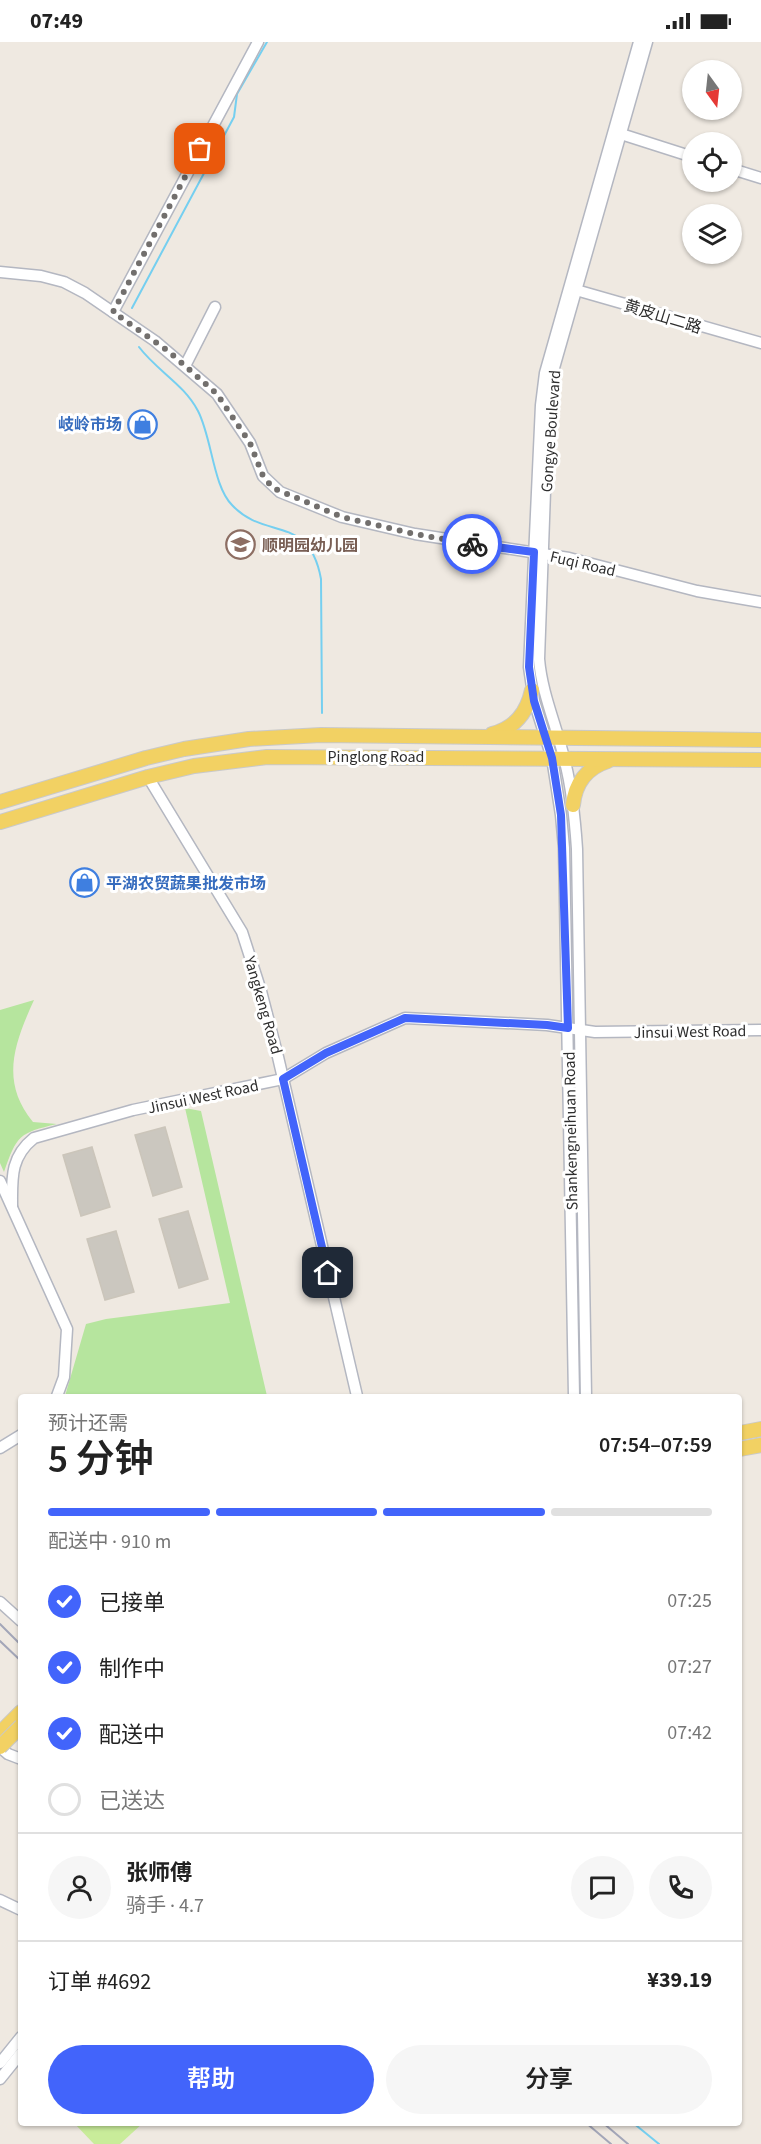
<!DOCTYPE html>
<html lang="zh">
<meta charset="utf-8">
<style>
body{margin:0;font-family:"Source Sans 3","Noto Sans SC",sans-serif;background:#f6f6f6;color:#222;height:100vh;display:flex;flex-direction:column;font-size:22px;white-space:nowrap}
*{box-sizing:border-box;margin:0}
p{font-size:20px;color:#767676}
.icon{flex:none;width:33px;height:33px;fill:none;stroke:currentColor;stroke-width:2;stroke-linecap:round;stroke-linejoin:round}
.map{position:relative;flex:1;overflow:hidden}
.side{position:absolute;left:18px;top:1352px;width:724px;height:732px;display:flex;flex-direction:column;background:#fff;border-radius:6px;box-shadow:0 2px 4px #0004}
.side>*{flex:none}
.needle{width:39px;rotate:165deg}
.buttons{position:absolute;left:682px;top:18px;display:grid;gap:12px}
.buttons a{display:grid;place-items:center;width:60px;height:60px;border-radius:50%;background:#fff;box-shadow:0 2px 4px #0004;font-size:30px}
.pin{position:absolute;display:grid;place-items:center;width:51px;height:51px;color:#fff;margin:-26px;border-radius:12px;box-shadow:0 3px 9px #0006}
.courier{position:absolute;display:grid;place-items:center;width:60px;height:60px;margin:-30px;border:4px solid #4264fb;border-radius:50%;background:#fff;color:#222;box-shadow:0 2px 8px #0007}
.headline em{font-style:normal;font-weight:600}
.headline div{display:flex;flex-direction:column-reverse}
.headline{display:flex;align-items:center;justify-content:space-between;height:102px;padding:0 30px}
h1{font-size:39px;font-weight:600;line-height:45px}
.bar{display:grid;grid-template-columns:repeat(4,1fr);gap:9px 6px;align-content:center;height:72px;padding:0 30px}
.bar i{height:8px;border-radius:4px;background:#e0e0e0}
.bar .active{background:#4264fb}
.bar p{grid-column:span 4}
.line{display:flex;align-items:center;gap:15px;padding:0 30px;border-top:2px solid #e0e0e0}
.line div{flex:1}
.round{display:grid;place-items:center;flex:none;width:63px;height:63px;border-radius:32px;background:#f6f6f6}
ol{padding:0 30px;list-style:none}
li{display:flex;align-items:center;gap:18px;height:66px}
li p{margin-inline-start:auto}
li .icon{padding:6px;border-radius:50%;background:#4264fb;color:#fff;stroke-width:4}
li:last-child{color:#767676}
li i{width:33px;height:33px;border:3px solid #e0e0e0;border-radius:50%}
.action{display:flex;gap:12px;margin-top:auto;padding:12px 30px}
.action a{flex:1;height:69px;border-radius:36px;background:#4264fb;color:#fff;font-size:24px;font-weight:600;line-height:69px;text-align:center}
.action a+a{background:#f6f6f6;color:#222}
.status{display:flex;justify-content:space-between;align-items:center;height:42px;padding:0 30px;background:#fff;direction:ltr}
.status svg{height:16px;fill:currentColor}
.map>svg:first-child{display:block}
</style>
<div class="status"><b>07:49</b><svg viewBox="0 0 49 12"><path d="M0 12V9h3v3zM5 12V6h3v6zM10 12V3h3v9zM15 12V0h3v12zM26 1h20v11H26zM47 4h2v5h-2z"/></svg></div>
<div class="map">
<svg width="761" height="2102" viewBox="0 0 761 2102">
<rect width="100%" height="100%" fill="#efe9e1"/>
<!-- green -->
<g fill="#b6e59e">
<path d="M34 958C14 1002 0 1040 33 1080L57 1082C19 1091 17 1093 4 1130L0 1121V968Z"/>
<polygon points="185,1066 201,1069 267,1354 65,1354 86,1282 106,1277 230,1261"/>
</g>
<!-- pitch -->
<polygon fill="#c9ec9a" points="74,2081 143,2081 120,2102 94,2102"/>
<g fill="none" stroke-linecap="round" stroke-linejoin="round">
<!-- stream -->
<g stroke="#75cff0" stroke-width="2">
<polyline points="132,266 234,75 237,52 267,0"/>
<path d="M139 305C157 329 184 342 198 369 212 396 213 444 232 463 265 499 309 471 321 537L322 671"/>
<polyline points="632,2080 659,2102"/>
</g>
</g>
<!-- building -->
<g fill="#cbc7bf" stroke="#cbc5ba" stroke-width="1.5">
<polygon points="165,1085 182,1145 153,1154 135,1093"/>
<polygon points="92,1105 110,1165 81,1174 63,1113"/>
<polygon points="188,1169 208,1237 179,1246 159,1177"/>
<polygon points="116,1189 134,1250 105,1258 87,1197"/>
</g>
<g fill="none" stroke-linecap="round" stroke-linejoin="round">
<defs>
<g id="minor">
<polyline points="621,92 693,115"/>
<polyline points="732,127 761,136"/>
<polyline points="0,230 41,234 64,240 85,251 155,299 217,352 250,401 263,434 280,450 342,475 415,492 569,516 697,549 761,560"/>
<polyline points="571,250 576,248 761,301"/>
<polyline points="113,270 258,0"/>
<polyline points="185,324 215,265"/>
<polyline points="148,735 242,890 261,949 278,1015 357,1354"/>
<polyline points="0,1139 67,1287 64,1335 57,1354"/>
<path d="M12 1164C12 1137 10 1115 34 1096L133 1068 283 1037 326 1011 405 976 547 983 595 990 761 988"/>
<polyline points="574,1354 564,806 561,773 552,716 534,659 529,625 541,363 545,331 639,0"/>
<path d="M586 1354 577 807C575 777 572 745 564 716 556 682 542 652 539 617L548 365 552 333 647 0"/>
<polyline points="0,1406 21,1393"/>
<polyline points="0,1560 21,1579"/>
<polyline points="0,1705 8,1712 21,1717"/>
<polyline points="0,1858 21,1868"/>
<polyline points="0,2021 21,1995"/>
<polyline points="0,2037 21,2011"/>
</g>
<g id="major">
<path d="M492 692C515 686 527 671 532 648"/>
<polyline points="0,760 146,716 184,707 249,697 321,693 761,698"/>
<path d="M573 763C575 742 586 726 608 719"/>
<polyline points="0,780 148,735 194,724 267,715 761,718"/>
<polyline points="740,1391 761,1387"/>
<polyline points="740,1407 761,1403"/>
<polyline points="0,1691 21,1670"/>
</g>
</defs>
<!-- minor casing -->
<use href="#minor" stroke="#b4b7c1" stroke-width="13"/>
<!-- major casing -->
<use href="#major" stroke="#c9c9c9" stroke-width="16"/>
<!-- minor -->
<use href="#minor" stroke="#fff" stroke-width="10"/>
<!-- major -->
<use href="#major" stroke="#f2d163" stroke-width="14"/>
<!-- rail -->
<g stroke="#a3a6b8" stroke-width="2">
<polyline points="0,1582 21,1603"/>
<polyline points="0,1599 21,1619"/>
<polyline points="585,2080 611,2102"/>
<polyline points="602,2080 628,2102"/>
</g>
<defs>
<polyline id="major-bridge" points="0,1705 21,1684"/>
</defs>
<!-- major-bridge casing -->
<use href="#major-bridge" stroke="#c9c9c9" stroke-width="16" stroke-linecap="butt"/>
<!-- major-bridge -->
<use href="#major-bridge" stroke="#f2d163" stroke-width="14"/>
</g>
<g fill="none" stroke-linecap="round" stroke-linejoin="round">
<!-- done -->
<polyline stroke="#726f6d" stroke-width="6" stroke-dasharray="0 10.8" points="200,107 113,270 168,309 217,352 250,401 263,434 273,446 342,475 415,492 472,502"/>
<!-- route -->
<polyline stroke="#4264fb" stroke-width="8" points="328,1231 283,1037 326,1011 405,976 547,983 568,986 561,773 552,716 534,659 529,625 534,510 472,502"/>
</g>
<!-- icons -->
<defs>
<symbol id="shop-ring" viewBox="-11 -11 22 22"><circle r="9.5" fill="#fff" stroke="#3f7fe0" stroke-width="1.5"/><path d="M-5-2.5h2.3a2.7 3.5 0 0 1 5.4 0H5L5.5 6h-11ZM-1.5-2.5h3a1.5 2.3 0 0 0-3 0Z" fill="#3f7fe0"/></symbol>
<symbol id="school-ring" viewBox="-11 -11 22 22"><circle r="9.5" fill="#fff" stroke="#8d6e63" stroke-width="1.5"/><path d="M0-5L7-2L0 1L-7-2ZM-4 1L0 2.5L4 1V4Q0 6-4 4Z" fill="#8d6e63"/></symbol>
</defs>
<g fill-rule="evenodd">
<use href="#shop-ring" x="126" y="366" width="33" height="33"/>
<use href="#school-ring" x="224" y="486" width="33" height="33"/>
<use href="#shop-ring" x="68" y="824" width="33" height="33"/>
</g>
<g text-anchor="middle" stroke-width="6" stroke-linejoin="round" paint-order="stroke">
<!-- street labels -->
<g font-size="16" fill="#2e2e2e" stroke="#fff">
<text transform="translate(663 274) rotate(17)" y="6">黄皮山二路</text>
<text transform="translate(550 389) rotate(-86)" y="6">Gongye Boulevard</text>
<text transform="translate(583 521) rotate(13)" y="6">Fuqi Road</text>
<text x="376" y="720">Pinglong Road</text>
<text transform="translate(264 963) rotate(74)" y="6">Yangkeng Road</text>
<text transform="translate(690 989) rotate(-1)" y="6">Jinsui West Road</text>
<text transform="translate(203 1054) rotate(-12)" y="6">Jinsui West Road</text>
<text transform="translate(570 1089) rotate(-91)" y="6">Shankengneihuan Road</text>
</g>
<!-- shop labels -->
<g font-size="16" font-weight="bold" fill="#366cbe" stroke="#fff" text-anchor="end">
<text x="122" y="388">岐岭市场</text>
<text x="106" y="847" text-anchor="start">平湖农贸蔬果批发市场</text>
</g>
<!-- education labels -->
<g font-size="16" font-weight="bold" fill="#785e54" stroke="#fff" text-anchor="start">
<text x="262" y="509">顺明园幼儿园</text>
</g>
</g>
</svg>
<div class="buttons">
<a><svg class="needle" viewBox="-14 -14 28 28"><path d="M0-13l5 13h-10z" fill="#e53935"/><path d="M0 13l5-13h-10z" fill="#767676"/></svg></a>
<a><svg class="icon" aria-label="locate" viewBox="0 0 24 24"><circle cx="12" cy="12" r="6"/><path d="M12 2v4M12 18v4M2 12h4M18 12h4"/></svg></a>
<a><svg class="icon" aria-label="layers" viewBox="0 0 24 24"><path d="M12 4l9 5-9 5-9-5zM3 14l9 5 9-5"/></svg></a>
</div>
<div class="pin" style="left:200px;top:107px;background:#ea580c"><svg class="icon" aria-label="bag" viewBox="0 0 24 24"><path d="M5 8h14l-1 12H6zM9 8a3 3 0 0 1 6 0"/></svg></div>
<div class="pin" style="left:328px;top:1231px;background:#1f2937"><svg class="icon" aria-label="home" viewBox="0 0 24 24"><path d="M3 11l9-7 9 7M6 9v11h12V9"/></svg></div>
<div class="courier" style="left:472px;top:502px"><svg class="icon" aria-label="bike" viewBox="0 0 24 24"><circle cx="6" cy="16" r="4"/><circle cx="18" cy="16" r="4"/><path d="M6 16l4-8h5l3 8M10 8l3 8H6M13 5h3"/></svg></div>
<section class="side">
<div class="headline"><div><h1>5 分钟</h1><p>预计还需</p></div><em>07:54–07:59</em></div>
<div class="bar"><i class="active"></i><i class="active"></i><i class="active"></i><i></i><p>配送中 · 910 m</p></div>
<ol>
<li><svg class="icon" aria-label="check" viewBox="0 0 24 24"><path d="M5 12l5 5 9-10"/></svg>已接单<p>07:25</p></li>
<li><svg class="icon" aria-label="check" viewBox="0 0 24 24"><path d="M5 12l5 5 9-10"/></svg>制作中<p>07:27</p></li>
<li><svg class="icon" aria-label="check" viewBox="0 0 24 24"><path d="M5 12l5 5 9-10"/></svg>配送中<p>07:42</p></li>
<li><i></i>已送达</li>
</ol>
<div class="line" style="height:108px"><a class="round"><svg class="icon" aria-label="person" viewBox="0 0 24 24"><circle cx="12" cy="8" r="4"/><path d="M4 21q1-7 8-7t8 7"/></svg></a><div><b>张师傅</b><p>骑手 · 4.7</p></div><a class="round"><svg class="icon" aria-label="chat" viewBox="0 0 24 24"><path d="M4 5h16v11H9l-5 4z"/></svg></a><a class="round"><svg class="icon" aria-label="phone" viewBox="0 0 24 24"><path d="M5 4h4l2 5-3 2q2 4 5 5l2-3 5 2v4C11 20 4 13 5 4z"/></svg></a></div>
<div class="line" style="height:78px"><div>订单 #4692</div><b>¥39.19</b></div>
<div class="action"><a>帮助</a><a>分享</a></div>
</section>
</div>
